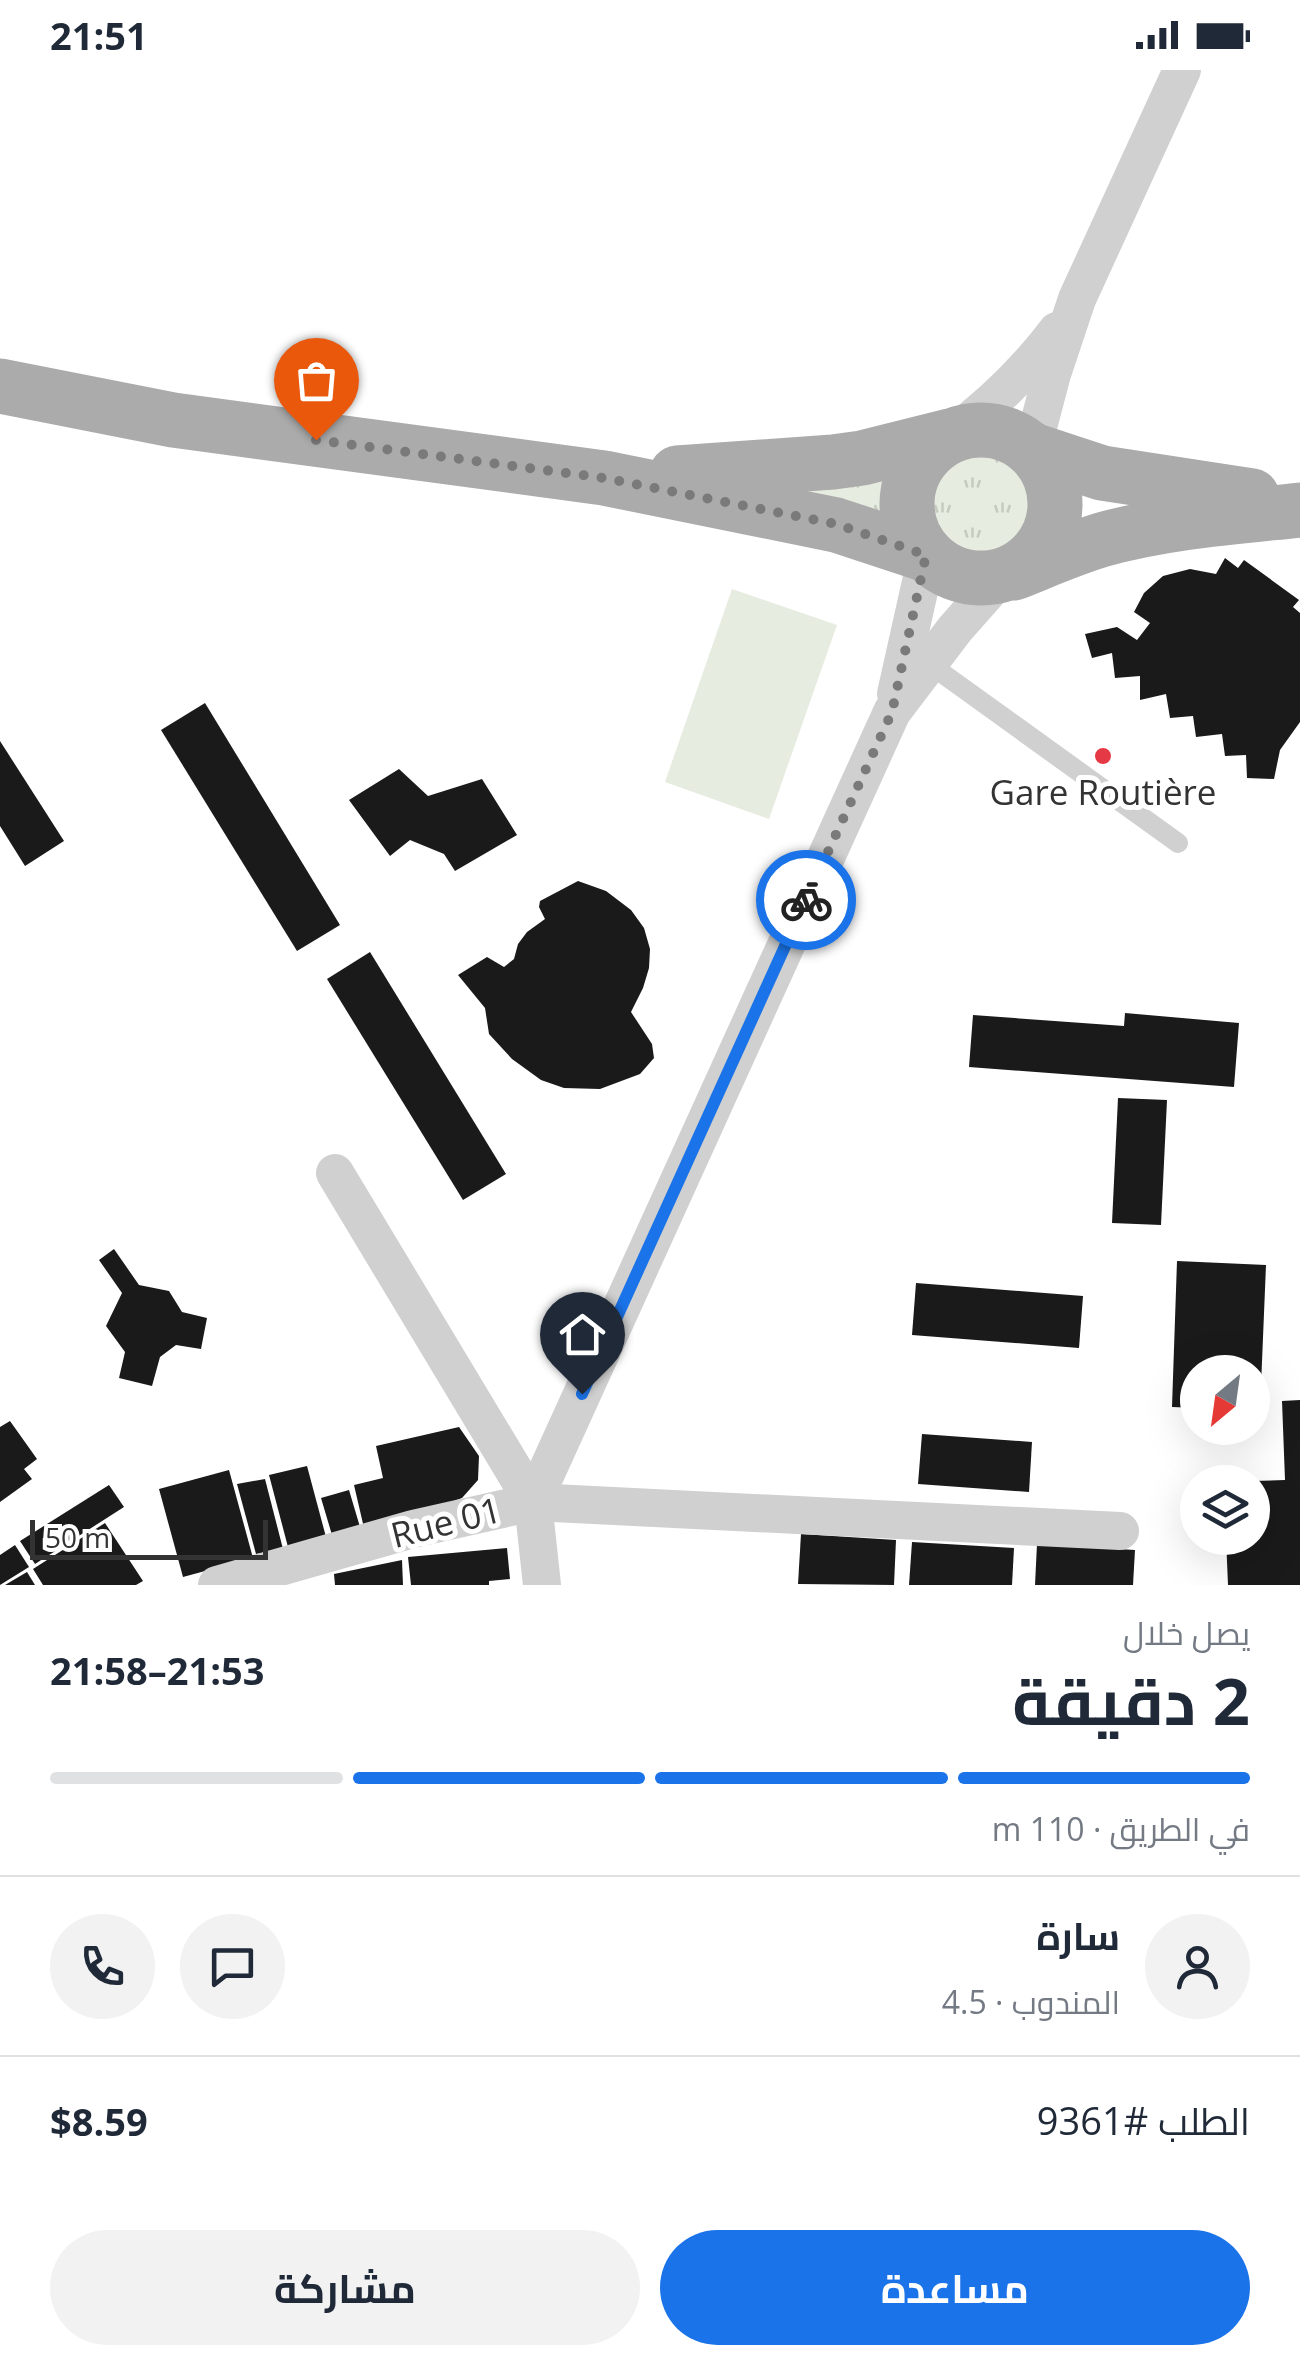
<!DOCTYPE html>
<html lang="ar">
<meta charset="utf-8">
<style>
body{margin:0;font-family:"Open Sans",Cairo,sans-serif;background:#f2f2f3;color:#1f2937;direction:rtl;height:100vh;display:flex;flex-direction:column;font-size:38px;white-space:nowrap}
*{box-sizing:border-box;margin:0}
p{font-size:32px;color:#747a83}
.icon{flex:none;width:55px;height:55px;fill:none;stroke:currentColor;stroke-width:2;stroke-linecap:round;stroke-linejoin:round}
.map{position:relative;height:1515px;overflow:hidden;direction:ltr}
.details{display:flex;flex-direction:column;background:#fff;flex:1}
.details>*{flex:none}
.needle{width:65px;rotate:209deg}
.controls{position:absolute;left:1180px;top:1285px;display:grid;gap:20px}
.controls a{display:grid;place-items:center;width:90px;height:90px;border-radius:50%;background:#fff;box-shadow:0 10px 40px #0002;font-size:50px}
.scale{position:absolute;left:30px;bottom:25px;width:238px;box-sizing:border-box;padding-left:10px;border:5px solid #333;border-top:0;font-size:28px;line-height:35px;white-space:nowrap;color:#333;-webkit-text-stroke:8px #fff;paint-order:stroke}
.pin{position:absolute;display:grid;place-items:center;width:85px;height:85px;color:#fff;margin:-102px -42px;border-radius:50% 50% 50% 0;rotate:-45deg;box-shadow:0 0 10px #0007}
.pin .icon{rotate:45deg}
.courier{position:absolute;display:grid;place-items:center;width:100px;height:100px;margin:-50px;border:8px solid #1a73e8;border-radius:50%;background:#fff;color:#222;box-shadow:0 2px 12px #0007}
.summary em{font-style:normal;font-weight:700}
.summary div{display:flex;flex-direction:column-reverse}
.summary{display:flex;align-items:center;justify-content:space-between;height:170px;padding:0 50px}
h1{font-size:65px;font-weight:700;line-height:75px}
.bar{display:grid;grid-template-columns:repeat(4,1fr);gap:15px 10px;align-content:center;height:120px;padding:0 50px}
.bar i{height:12px;border-radius:8px;background:#e0e1e3}
.bar .on{background:#1a73e8}
.bar p{grid-column:span 4}
.line{display:flex;align-items:center;gap:25px;padding:0 50px;border-top:2px solid #e0e1e3}
.line div{flex:1}
.round{display:grid;place-items:center;flex:none;width:105px;height:105px;border-radius:52px;background:#f2f2f3}
.action{display:flex;gap:20px;margin-top:auto;padding:20px 50px}
.action a{flex:1;height:115px;border-radius:60px;background:#1a73e8;color:#fff;font-size:40px;font-weight:700;line-height:115px;text-align:center}
.action a+a{background:#f2f2f3;color:#1f2937}
.status{display:flex;justify-content:space-between;align-items:center;height:70px;padding:0 50px;background:#fff;direction:ltr}
.status svg{height:28px;fill:currentColor}
.map>svg:first-child{display:block}
</style>
<div class="status"><b>21:51</b><svg viewBox="0 0 49 12"><path d="M0 12V9h3v3zM5 12V6h3v6zM10 12V3h3v9zM15 12V0h3v12zM26 1h20v11H26zM47 4h2v5h-2z"/></svg></div>
<div class="map">
<svg width="1300" height="1515" viewBox="0 0 1300 1515">
<defs>
<pattern id="grass-tufts" width="24" height="20" patternUnits="userSpaceOnUse" patternTransform="scale(2.5)"><rect width="24" height="20" fill="#e6ecdf"/><path d="M3 7l-1-3M5 7V3M7 7l1-3M15 17l-1-3M17 17v-4M19 17l1-3" fill="none" stroke="#c6cbc0"/></pattern>
</defs>
<rect width="100%" height="100%" fill="#fff"/>
<!-- grass -->
<g fill="url(#grass-tufts)">
<path d="M987 384C1017 390 1039 408 1040 440 1041 448 1040 456 1036 463 1032 471 1020 476 1012 482 1006 486 999 492 992 495 988 496 982 496 977 495 928 490 913 425 951 396 961 387 974 386 987 384Z"/>
<polygon points="894,401 890,428 893,457 737,420"/>
</g>
<!-- pitch -->
<polygon fill="#e6ecdf" points="732,519 837,555 769,749 665,712"/>
<!-- building -->
<g fill="#1a1a1a">
<polygon points="1225,488 1238,498 1244,490 1299,530 1293,537 1300,543 1300,652 1280,680 1274,709 1247,708 1246,685 1225,686 1222,664 1196,667 1193,646 1170,648 1166,624 1140,630 1140,606 1115,608 1112,583 1092,588 1085,564 1117,557 1137,570 1150,553 1134,542 1144,523 1163,506 1190,499 1216,504"/>
<polygon points="205,633 340,855 297,881 161,660"/>
<polygon points="0,671 64,771 25,796 0,756"/>
<polygon points="399,699 428,726 482,709 517,765 455,801 444,784 410,770 390,786 349,730"/>
<polygon points="578,811 606,821 631,840 644,858 650,879 649,898 643,918 631,942 652,974 654,988 640,1004 600,1019 564,1018 541,1010 512,989 489,964 485,938 458,905 487,887 504,897 514,889 518,874 527,862 545,849 539,837 540,831"/>
<polygon points="370,882 506,1104 463,1130 327,909"/>
<polygon points="1125,943 1239,953 1234,1017 969,997 973,945 1124,956"/>
<polygon points="1118,1028 1167,1030 1161,1155 1112,1153"/>
<polygon points="114,1179 139,1215 169,1221 182,1242 207,1248 201,1279 176,1275 160,1287 152,1316 119,1308 125,1282 106,1256 122,1223 99,1190"/>
<polygon points="1177,1191 1266,1195 1260,1340 1252,1340 1252,1302 1198,1302 1198,1338 1172,1337"/>
<polygon points="916,1213 1083,1226 1079,1278 912,1265"/>
<polygon points="1300,1330 1300,1515 1228,1515 1226,1468 1252,1468 1252,1411 1285,1410 1282,1331"/>
<polygon points="10,1351 37,1389 24,1399 32,1409 0,1432 0,1357"/>
<polygon points="459,1357 479,1386 478,1410 462,1428 408,1448 364,1458 354,1415 383,1408 376,1376"/>
<polygon points="922,1364 1032,1372 1029,1422 918,1414"/>
<polygon points="307,1396 326,1467 288,1477 269,1405"/>
<polygon points="229,1400 253,1488 183,1507 159,1419"/>
<polygon points="265,1409 283,1479 256,1484 237,1414"/>
<polygon points="109,1415 124,1437 35,1494 20,1471"/>
<polygon points="349,1420 360,1457 332,1465 321,1428"/>
<polygon points="105,1453 143,1511 136,1515 43,1515 33,1499"/>
<polygon points="801,1464 896,1470 894,1515 798,1514"/>
<polygon points="912,1472 1014,1478 1012,1515 909,1515"/>
<polygon points="1037,1474 1135,1480 1133,1515 1035,1515"/>
<polygon points="15,1475 29,1497 0,1515 0,1485"/>
<polygon points="507,1478 510,1509 489,1511 489,1515 411,1515 408,1487"/>
<polygon points="402,1490 403,1515 335,1515 334,1504"/>
<polygon points="27,1502 35,1515 5,1515"/>
</g>
<g fill="none" stroke-linecap="round" stroke-linejoin="round">
<!-- service -->
<polyline stroke="#d0d0d0" stroke-width="20" points="928,593 1178,773"/>
<!-- minor -->
<g stroke="#d0d0d0" stroke-width="38">
<path d="M950 366C992 335 1026 302 1057 261"/>
<polyline points="1032,380 1052,304 1077,229 1182,0"/>
<polyline points="896,624 927,485"/>
<polyline points="335,1103 533,1432 542,1515"/>
<polyline points="533,1432 892,642 955,559 1001,507"/>
<polyline points="217,1515 413,1459 533,1432 1120,1461"/>
</g>
<!-- primary -->
<g stroke="#ababab" stroke-width="55">
<polyline points="0,316 173,350 604,408 836,455 927,485"/>
<circle cx="981" cy="434" r="74"/>
<polyline points="1032,380 1102,403 1252,426"/>
<polyline points="677,403 833,392 862,388 950,366"/>
<path d="M1014 503C1042 492 1071 479 1101 470 1165 452 1234 447 1300 440"/>
</g>
</g>
<g fill="none" stroke-linecap="round" stroke-linejoin="round">
<!-- done -->
<polyline stroke="#7a7a7a" stroke-width="10" stroke-dasharray="0 18" points="316,370 604,408 836,454 926,485 892,642 806,830"/>
<!-- route -->
<polyline stroke="#1a73e8" stroke-width="12" points="582,1324 806,830"/>
</g>
<!-- markers -->
<circle fill="#e63946" stroke="#fff" stroke-width="4" cx="1103" cy="686" r="10"/>
<g text-anchor="middle" stroke-width="10" stroke-linejoin="round" paint-order="stroke">
<!-- poi labels -->
<g font-size="35" fill="#333" stroke="#fff">
<text x="1103" y="735">Gare Routière</text>
</g>
<!-- street labels -->
<g font-size="35" fill="#333" stroke="#fff">
<text transform="translate(446 1453) rotate(-14)" y="12">Rue 01</text>
</g>
</g>
</svg>
<div class="controls">
<a><svg class="needle" viewBox="-14 -14 28 28"><path d="M0-13l5 13h-10z" fill="#e53935"/><path d="M0 13l5-13h-10z" fill="#747a83"/></svg></a>
<a><svg class="icon" aria-label="layers" viewBox="0 0 24 24"><path d="M12 4l9 5-9 5-9-5zM3 14l9 5 9-5"/></svg></a>
</div>
<div class="scale">50 m</div>
<div class="pin" style="left:316px;top:370px;background:#ea580c"><svg class="icon" aria-label="bag" viewBox="0 0 24 24"><path d="M5 8h14l-1 12H6zM9 8a3 3 0 0 1 6 0"/></svg></div>
<div class="pin" style="left:582px;top:1324px;background:#1f2937"><svg class="icon" aria-label="home" viewBox="0 0 24 24"><path d="M3 11l9-7 9 7M6 9v11h12V9"/></svg></div>
<div class="courier" style="left:806px;top:830px"><svg class="icon" aria-label="bike" viewBox="0 0 24 24"><circle cx="6" cy="16" r="4"/><circle cx="18" cy="16" r="4"/><path d="M6 16l4-8h5l3 8M10 8l3 8H6M13 5h3"/></svg></div>
</div>
<section class="details">
<div class="summary"><div><h1>2 دقيقة</h1><p>يصل خلال</p></div><em>21:53–21:58</em></div>
<div class="bar"><i class="on"></i><i class="on"></i><i class="on"></i><i></i><p>في الطريق · 110 m</p></div>
<div class="line" style="height:180px"><a class="round"><svg class="icon" aria-label="person" viewBox="0 0 24 24"><circle cx="12" cy="8" r="4"/><path d="M4 21q1-7 8-7t8 7"/></svg></a><div><b>سارة</b><p>المندوب · 4.5</p></div><a class="round"><svg class="icon" aria-label="chat" viewBox="0 0 24 24"><path d="M4 5h16v11H9l-5 4z"/></svg></a><a class="round"><svg class="icon" aria-label="phone" viewBox="0 0 24 24"><path d="M5 4h4l2 5-3 2q2 4 5 5l2-3 5 2v4C11 20 4 13 5 4z"/></svg></a></div>
<div class="line" style="height:130px"><div>الطلب #9361</div><b>$8.59</b></div>
<div class="action"><a>مساعدة</a><a>مشاركة</a></div>
</section>
